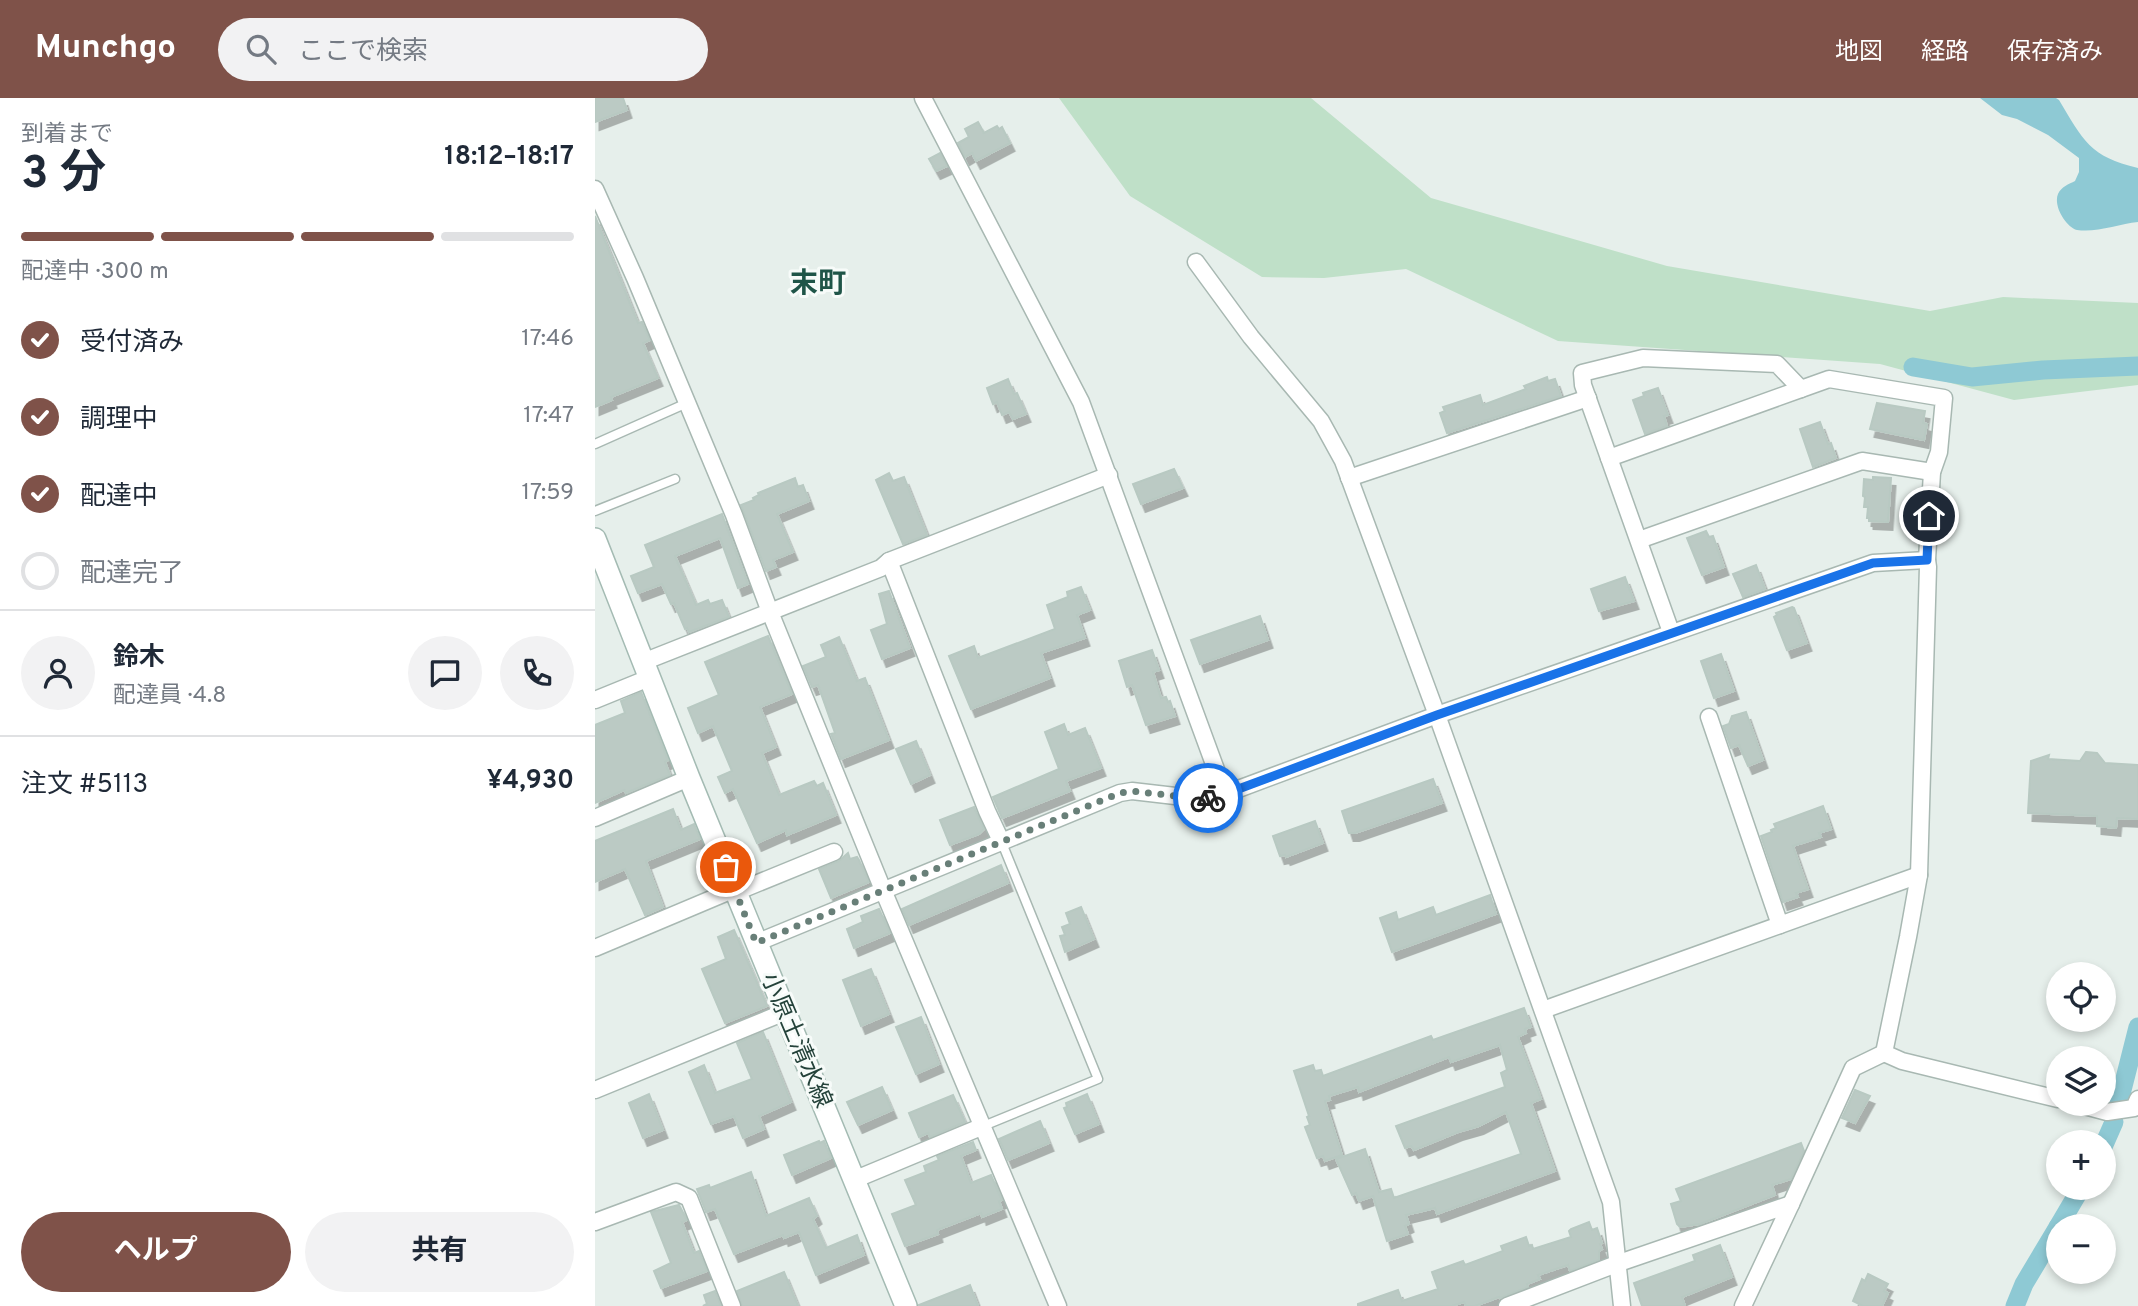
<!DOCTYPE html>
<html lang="ja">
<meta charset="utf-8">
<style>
body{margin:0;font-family:Overpass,"Noto Sans JP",sans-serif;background:#f2f2f3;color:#1f2937;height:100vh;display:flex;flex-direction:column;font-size:26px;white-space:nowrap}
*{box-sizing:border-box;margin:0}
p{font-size:23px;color:#747a83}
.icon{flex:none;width:38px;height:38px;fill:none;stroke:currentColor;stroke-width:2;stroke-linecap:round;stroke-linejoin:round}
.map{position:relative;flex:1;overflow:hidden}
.panel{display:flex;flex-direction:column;background:#fff;width:595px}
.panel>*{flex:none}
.controls{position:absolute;left:1451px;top:864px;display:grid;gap:14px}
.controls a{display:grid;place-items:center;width:70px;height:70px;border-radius:50%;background:#fff;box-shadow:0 4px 10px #0003;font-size:35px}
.pin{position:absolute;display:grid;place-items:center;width:60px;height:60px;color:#fff;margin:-30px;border:4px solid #fff;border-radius:50%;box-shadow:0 2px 7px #0007}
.courier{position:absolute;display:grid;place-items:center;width:70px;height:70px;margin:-35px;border:5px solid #1a73e8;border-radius:50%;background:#fff;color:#222;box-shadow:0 2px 9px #0007}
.overview em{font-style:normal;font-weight:700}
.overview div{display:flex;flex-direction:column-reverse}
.overview{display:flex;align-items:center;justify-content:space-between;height:119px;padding:0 21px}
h1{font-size:46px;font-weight:700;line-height:52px}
.bar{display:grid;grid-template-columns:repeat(4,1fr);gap:10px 7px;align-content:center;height:84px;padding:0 21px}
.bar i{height:9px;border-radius:5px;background:#e0e1e3}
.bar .on{background:#7f5249}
.bar p{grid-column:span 4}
.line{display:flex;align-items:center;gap:18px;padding:0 21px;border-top:2px solid #e0e1e3}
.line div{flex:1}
.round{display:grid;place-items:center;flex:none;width:74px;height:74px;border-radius:37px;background:#f2f2f3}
ol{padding:0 21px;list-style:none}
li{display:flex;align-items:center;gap:21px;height:77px}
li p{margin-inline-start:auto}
li .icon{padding:7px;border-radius:50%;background:#7f5249;color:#fff;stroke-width:4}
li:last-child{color:#747a83}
li i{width:38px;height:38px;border:4px solid #e0e1e3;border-radius:50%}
.primary-button{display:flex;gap:14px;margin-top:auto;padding:14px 21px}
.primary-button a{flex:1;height:80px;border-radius:42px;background:#7f5249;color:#fff;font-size:28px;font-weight:700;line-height:80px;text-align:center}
.primary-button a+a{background:#f2f2f3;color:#1f2937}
header{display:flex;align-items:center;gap:42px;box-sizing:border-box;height:98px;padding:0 35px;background:#7f5249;color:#fff}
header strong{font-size:33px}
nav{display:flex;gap:38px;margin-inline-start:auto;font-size:24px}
.search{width:490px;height:63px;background:#f2f2f3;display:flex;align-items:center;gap:18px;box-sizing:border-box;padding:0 24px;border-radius:38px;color:#747a83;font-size:26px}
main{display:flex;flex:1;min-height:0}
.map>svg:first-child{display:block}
</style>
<header>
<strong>Munchgo</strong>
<div class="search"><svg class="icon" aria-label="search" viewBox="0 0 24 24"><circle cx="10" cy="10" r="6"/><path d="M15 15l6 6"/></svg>ここで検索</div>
<nav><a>地図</a><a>経路</a><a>保存済み</a></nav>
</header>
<main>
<section class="panel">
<div class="overview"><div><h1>3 分</h1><p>到着まで</p></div><em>18:12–18:17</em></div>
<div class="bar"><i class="on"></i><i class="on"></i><i class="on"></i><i></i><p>配達中 · 300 m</p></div>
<ol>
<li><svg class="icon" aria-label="check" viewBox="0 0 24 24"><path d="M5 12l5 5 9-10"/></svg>受付済み<p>17:46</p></li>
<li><svg class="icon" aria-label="check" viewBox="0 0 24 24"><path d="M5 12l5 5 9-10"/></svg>調理中<p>17:47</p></li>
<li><svg class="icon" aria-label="check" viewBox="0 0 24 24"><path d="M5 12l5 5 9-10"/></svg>配達中<p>17:59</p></li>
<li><i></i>配達完了</li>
</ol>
<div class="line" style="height:126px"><a class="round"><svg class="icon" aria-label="person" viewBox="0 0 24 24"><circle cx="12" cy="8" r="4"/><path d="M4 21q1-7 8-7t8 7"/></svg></a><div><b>鈴木</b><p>配達員 · 4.8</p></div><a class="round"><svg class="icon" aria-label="chat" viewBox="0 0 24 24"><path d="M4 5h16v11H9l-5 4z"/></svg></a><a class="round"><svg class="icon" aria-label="phone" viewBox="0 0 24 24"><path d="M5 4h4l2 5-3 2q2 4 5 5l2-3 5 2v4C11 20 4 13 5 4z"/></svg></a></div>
<div class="line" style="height:91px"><div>注文 #5113</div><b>¥4,930</b></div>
<div class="primary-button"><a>ヘルプ</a><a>共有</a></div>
</section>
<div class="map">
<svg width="1543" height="1208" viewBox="0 0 1543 1208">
<defs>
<filter id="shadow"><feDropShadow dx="4.5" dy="8" stdDeviation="0" flood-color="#0004"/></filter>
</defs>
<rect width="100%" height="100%" fill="#e6efeb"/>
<!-- green -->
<polygon fill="#bfe0c8" points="464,0 716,0 836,100 1072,168 1335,213 1408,199 1543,205 1543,287 1419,302 1285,266 963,243 811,171 729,180 667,179 535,98"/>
<!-- water -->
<path fill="#8ec9d4" d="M1385 0H1461L1464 2C1488 42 1495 59 1543 70V124C1524 126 1501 135 1482 132 1471 129 1458 108 1463 96 1466 89 1474 86 1480 83L1484 74V60L1453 37 1422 21 1407 17Z"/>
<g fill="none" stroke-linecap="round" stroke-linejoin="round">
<!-- canal -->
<g stroke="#8ec9d4" stroke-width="19">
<polyline points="1318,269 1377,279 1448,272 1543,268"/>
<polyline points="1524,1004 1543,929"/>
<polyline points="1508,1049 1519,1024"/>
<polyline points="1463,1129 1486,1090"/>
<polyline points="1420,1208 1429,1186 1463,1129"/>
</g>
</g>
<!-- building -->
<g fill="#bbcac4" stroke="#b8c9c2" stroke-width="2" filter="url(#shadow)">
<polygon points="0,0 28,0 32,12 0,24"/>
<polygon points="383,24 389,35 402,28 404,31 407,29 415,45 381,63 377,55 370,59 363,45 374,39 370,31"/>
<polygon points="345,55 352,68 341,73 334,61"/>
<polygon points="0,118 43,225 47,224 55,242 48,245 63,280 16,299 17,302 0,309"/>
<polygon points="952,279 953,283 960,281 966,298 852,335 845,315 850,313 848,309 885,297 888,307 931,291 929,288"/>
<polygon points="413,281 419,296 422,295 431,316 418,321 414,314 407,317 402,304 398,306 392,290"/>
<polygon points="1063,290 1073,317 1069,318 1072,328 1050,336 1038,302 1049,298 1048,295"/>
<polygon points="1282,305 1330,313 1328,325 1332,326 1329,342 1275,331"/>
<polygon points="1225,324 1233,346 1236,345 1241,360 1218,369 1205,331"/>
<polygon points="579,371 588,390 546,406 538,386"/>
<polygon points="294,375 298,383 309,379 332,437 308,446 281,382"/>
<polygon points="1278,379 1296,380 1293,424 1274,423 1274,420 1272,420 1273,409 1269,409 1270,399 1268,398 1269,381 1278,382"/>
<polygon points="200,380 203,389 208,387 214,403 182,416 198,454 178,462 181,469 171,473 146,407 159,402 158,400 164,397 163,395"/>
<polygon points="127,416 153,486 143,490 125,440 80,458 101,507 113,502 115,506 127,502 134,519 94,534 92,530 90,531 79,505 76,506 67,486 43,495 36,478 59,469 50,447"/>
<polygon points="1111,433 1114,439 1118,438 1129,469 1107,477 1092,440"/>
<polygon points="1161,467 1170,491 1148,499 1138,476"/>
<polygon points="1030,479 1039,503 1004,513 996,491"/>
<polygon points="486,489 495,512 482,517 490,540 446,555 455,580 376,611 354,558 379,548 383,560 460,531 452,507 473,499 472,494"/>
<polygon points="294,493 315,550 287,561 276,532 292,526 284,496"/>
<polygon points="1197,509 1199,510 1212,545 1192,552 1179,519 1182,517 1181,515"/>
<polygon points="665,518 673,542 605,566 596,542"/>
<polygon points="173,538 197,596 165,609 181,649 167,655 184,697 219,683 222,688 228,685 241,717 192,737 191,732 162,745 138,691 130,695 123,679 137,673 118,628 103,635 93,610 124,597 110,564"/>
<polygon points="244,539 262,583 270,580 294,642 246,661 236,636 240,635 223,587 217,589 208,568 231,559 226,547"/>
<polygon points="557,552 564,572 558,574 566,600 571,599 573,604 575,603 580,618 551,627 537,587 532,589 524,563"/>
<polygon points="1126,556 1139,593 1119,600 1106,563"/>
<polygon points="46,594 73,662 70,664 75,677 31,695 29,692 0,705 0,627 30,615 26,603"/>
<polygon points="1151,614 1168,662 1153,668 1144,647 1136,650 1128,628 1134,626 1137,618"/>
<polygon points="469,626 473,637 490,630 506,670 471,683 475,693 407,720 398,699 464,671 450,634"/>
<polygon points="321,643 335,677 316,686 301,651"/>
<polygon points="1491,654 1502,655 1510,665 1543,667 1543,721 1522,720 1521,730 1502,728 1502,718 1433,715 1436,663 1454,657 1453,661 1485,663"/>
<polygon points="838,681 847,705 760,735 754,735 747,713"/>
<polygon points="1228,708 1236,731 1224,735 1226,739 1198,748 1213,791 1201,795 1203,799 1188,804 1166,738 1177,734 1176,732 1181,730 1179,726"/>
<polygon points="379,709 389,731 384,736 355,747 345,722"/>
<polygon points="78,711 86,732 99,726 105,741 51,763 68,809 50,817 30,771 0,784 0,743"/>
<polygon points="720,723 728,745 691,759 690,757 685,758 678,738"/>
<polygon points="253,755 255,761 262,759 264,762 274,784 236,800 224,771 244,763"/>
<polygon points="406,767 413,785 314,827 307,811"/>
<polygon points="895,797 901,816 797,854 785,820 801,814 803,822 838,809 841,817"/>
<polygon points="486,809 499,841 470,854 465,838 470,837 467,829 475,826 471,815"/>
<polygon points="284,811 295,835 259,850 252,831 268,824 266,818"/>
<polygon points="139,832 172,908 130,925 107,871 131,861 123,839"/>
<polygon points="276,871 294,916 266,928 248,882"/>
<polygon points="929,910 936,929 930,931 931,935 923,939 946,1001 936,1005 960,1073 842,1116 840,1110 811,1117 814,1126 810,1128 813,1136 792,1143 778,1098 764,1103 761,1095 757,1097 741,1061 770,1051 784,1094 796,1091 799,1100 926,1056 911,1014 884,1028 863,1034 819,1052 816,1048 810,1050 801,1028 910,989 906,975 912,972 905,947 856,964 854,959 764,994 763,989 734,998 735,1002 730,1003 733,1013 747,1057 730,1063 728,1058 722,1060 710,1029 715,1027 712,1019 714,1018 699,973 718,967 720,973 726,972 728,978 836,938 838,942"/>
<polygon points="326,919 344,966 321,976 301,929"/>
<polygon points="168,934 196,1004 164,1018 169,1031 148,1040 139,1018 116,1026 94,974 109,967 120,995 157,981 142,945"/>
<polygon points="287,989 297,1012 263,1027 252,1004"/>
<polygon points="1260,992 1275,998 1260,1025 1247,1020"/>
<polygon points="54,996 68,1032 48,1040 34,1005"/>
<polygon points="492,996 504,1026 480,1036 469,1010 472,1009 471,1005"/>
<polygon points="358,997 370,1024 335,1039 333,1035 324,1039 314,1015"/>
<polygon points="445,1023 454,1045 413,1062 404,1041"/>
<polygon points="224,1043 225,1045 229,1043 236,1060 197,1077 189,1057"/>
<polygon points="378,1044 381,1052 366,1058 376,1085 396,1077 407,1102 404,1103 407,1111 387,1119 386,1115 342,1132 343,1136 310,1148 297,1116 321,1107 310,1082 331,1074 329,1068 344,1062 342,1058"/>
<polygon points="1206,1045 1209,1053 1196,1081 1177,1087 1180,1097 1105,1126 1085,1129 1082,1126 1076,1106 1086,1103 1081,1091"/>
<polygon points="156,1074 171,1118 214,1100 222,1118 218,1121 231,1150 262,1137 269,1157 221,1177 204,1134 189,1140 188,1137 139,1156 120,1111 111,1114 102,1091 114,1087 115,1090"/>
<polygon points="84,1107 92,1122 87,1124 99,1155 104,1153 112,1173 66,1190 59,1173 76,1165 56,1114"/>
<polygon points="994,1124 997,1132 1002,1130 1007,1145 1005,1146 1007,1151 1004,1153 1004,1162 975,1173 973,1167 943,1177 945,1181 932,1186 933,1189 905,1200 904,1199 880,1208 871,1208 869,1204 857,1208 763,1208 763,1206 803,1192 807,1203 843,1191 837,1174 868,1163 870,1167 908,1153 906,1148 931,1139 934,1148 937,1147 938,1151 976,1139 974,1133 976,1131"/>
<polygon points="1125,1147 1137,1179 1087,1199 1090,1208 1047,1208 1039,1185 1100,1163 1098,1157"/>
<polygon points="189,1174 203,1208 147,1208 142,1193"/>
<polygon points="1273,1176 1293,1186 1289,1193 1293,1195 1287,1208 1268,1208 1258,1203 1267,1181 1270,1183"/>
<polygon points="375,1187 383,1208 324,1208 324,1207"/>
<polygon points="120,1193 126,1208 108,1208 112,1206 109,1197"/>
</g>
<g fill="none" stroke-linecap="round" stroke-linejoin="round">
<defs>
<g id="lane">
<polyline points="0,346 92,305"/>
<polyline points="0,413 80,381"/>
<polyline points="386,1029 503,981 407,745"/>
</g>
<g id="street">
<polyline points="328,0 486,304 630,696"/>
<polyline points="0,91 40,180 139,417 175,514 288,792 463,1208"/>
<polyline points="601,164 656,239 726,323 748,363 842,617 1016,1104 1027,1208"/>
<polyline points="1014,360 1206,291"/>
<polyline points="754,380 993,300"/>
<polyline points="1044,442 1267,363 1337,374"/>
<polyline points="294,463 392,713 407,745"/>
<polyline points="1076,534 988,287 987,275 1048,260 1182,266 1206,291 1234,281 1349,300 1344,354 1337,374 1332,462 1333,469 1324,777 1313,839 1289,955 1307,963 1463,1001"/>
<polyline points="48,564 286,470 294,463 514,377"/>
<polyline points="0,602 54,580"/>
<polyline points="1114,619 1185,827"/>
<polyline points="0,720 94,680"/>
<polyline points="141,794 239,754"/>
<polyline points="161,845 525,695 537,693 606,701 630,696 842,617 1278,465 1332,462"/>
<polyline points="0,850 140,791"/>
<polyline points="948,912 1324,777"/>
<polyline points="0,992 190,914"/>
<polyline points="1482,1006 1512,1014 1539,1010 1543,1001"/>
<polyline points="261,1081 386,1029"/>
<polyline points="1196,1106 1258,970 1289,955"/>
<polyline points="0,1124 81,1094 94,1100 137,1208"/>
<polyline points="912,1208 1024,1165 1196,1106 1148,1208"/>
</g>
<polyline id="secondary" points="0,441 94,680 311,1208"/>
</defs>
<!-- lane casing -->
<use href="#lane" stroke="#a8b8b2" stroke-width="11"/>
<!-- street casing -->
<use href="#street" stroke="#a8b8b2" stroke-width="19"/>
<!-- secondary casing -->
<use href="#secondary" stroke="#a4bbb3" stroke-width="24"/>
<!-- lane -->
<use href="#lane" stroke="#fff" stroke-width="8"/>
<!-- street -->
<use href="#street" stroke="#fff" stroke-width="16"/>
<!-- secondary -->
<use href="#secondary" stroke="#fff" stroke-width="21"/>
</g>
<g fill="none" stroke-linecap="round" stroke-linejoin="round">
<!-- done -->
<polyline stroke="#687f78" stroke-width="7" stroke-dasharray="0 12.6" points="131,769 161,845 525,695 537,693 606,701 613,700"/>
<!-- route -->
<polyline stroke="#1a73e8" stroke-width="9" points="613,700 630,696 842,617 1278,465 1332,462 1334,418"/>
</g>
<g text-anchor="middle" stroke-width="6" stroke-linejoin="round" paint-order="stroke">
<!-- street labels -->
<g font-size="24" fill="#24423a" stroke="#f7fbf9">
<text transform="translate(202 942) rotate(67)" y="8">小原土清水線</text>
</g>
<!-- quarter labels -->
<g font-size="28" font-weight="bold" fill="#1f5548" stroke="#f7fbf9">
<text x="223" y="194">末町</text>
</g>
</g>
</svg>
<div class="controls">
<a><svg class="icon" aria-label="locate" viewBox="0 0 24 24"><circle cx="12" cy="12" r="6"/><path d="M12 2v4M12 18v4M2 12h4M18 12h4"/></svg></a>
<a><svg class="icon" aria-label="layers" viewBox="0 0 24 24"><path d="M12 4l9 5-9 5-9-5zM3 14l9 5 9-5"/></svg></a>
<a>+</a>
<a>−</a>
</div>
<div class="pin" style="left:131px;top:769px;background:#ea580c"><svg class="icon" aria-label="bag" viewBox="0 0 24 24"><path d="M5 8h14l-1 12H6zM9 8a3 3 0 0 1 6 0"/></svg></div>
<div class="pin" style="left:1334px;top:418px;background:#1f2937"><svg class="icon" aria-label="home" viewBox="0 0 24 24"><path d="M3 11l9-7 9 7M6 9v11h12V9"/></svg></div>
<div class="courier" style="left:613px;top:700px"><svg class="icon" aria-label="bike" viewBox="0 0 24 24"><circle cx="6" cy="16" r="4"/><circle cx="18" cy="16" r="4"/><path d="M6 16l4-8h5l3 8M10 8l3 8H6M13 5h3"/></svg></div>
</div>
</main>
